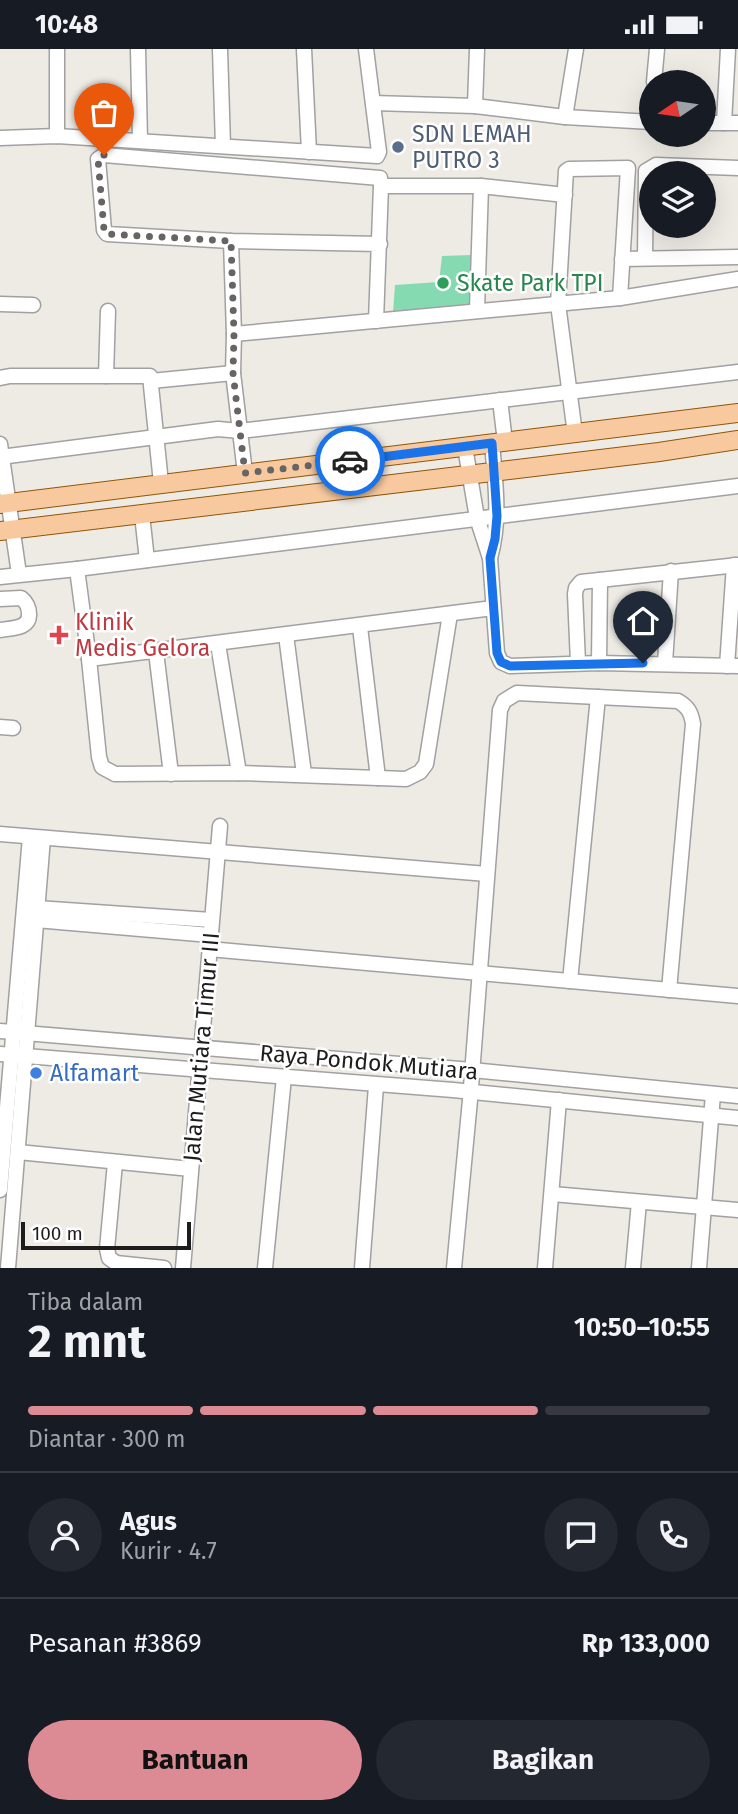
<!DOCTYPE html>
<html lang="id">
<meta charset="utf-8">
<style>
body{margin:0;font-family:"Fira Sans",sans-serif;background:#242831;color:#f1f3f6;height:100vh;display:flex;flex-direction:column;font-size:26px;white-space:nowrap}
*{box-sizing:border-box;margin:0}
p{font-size:23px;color:#9ea1a6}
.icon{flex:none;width:38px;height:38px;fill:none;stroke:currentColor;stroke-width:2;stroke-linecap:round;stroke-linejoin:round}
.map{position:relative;height:1219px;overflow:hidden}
.panel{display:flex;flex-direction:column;background:#171b24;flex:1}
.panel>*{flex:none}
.needle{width:46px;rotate:257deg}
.controls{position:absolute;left:639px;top:21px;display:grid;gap:14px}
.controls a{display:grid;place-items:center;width:77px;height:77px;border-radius:50%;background:#171b24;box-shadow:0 7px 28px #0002;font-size:35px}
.scale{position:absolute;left:21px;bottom:18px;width:170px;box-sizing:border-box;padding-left:7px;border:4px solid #1d1d1d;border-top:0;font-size:19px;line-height:24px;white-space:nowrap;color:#1d1d1d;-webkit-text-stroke:5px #fff;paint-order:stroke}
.pin{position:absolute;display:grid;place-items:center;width:60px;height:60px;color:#fff;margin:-72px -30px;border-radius:50% 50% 50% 0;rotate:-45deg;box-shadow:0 0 7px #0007}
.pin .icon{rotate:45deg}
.courier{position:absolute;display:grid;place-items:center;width:70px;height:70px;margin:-35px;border:5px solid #1a73e8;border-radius:50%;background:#fff;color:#222;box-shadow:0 2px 9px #0007}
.head em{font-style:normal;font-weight:700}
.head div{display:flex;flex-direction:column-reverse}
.head{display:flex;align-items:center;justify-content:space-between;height:119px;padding:0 28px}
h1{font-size:46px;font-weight:700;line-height:52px}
.bar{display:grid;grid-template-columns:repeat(4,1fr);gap:10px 7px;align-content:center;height:84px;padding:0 28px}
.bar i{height:9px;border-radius:5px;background:#363941}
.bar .active{background:#dc8a93}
.bar p{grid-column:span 4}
.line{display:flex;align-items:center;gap:18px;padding:0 28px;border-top:2px solid #363941}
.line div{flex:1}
.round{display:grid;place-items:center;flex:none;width:74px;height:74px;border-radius:37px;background:#242831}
.cta{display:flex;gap:14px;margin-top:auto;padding:14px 28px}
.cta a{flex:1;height:80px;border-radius:42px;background:#dc8a93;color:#111;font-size:28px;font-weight:700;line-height:80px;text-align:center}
.cta a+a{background:#242831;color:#f1f3f6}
.status{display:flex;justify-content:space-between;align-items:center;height:49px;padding:0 35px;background:#171b24;direction:ltr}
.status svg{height:19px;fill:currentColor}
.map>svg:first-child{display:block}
</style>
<div class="status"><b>10:48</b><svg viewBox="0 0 49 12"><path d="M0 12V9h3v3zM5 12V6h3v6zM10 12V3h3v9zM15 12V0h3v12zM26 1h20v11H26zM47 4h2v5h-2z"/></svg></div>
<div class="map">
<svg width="738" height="1219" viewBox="0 0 738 1219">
<rect width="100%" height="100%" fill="#eeeae4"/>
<!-- pitch -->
<polygon fill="#85dab1" points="471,206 469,256 393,264 395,236 439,233 442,207"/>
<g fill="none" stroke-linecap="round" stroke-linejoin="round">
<defs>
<g id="minor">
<polyline points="57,0 57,87"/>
<polyline points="138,0 140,92"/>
<polyline points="220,0 223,97"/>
<polyline points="304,0 309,103"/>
<polyline points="654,33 657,0"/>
<polyline points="373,54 475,57 565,68 651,73"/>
<polyline points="475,57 477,0"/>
<polyline points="565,68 576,0"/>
<polyline points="704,74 738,74"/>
<polyline points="724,74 728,0"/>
<polyline points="0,89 57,87 377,107 379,103 366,0"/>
<polyline points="381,137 481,137 565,146"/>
<polyline points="231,192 234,285 233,324 245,424"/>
<polyline points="645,209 646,122 656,116 738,119"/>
<polyline points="622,210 738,208"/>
<polyline points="0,255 33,256"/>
<polyline points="477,261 481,137"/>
<polyline points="376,272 381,137 380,129 104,106 98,110 104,181 107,185 231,192 380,195"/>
<polyline points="234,285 620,249 738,230"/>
<polyline points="106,327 108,262"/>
<polyline points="0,329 10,327 150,327 161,434"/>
<polyline points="151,332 233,324"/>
<polyline points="500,351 505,393"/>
<polyline points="575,385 558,255 566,122 569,120 628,119 620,249"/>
<polyline points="0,395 19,525"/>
<polyline points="465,398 477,469 490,509 497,604 501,613 510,617 599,614 738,617"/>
<polyline points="0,408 218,380 240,382 738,323"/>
<polyline points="142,466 147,511"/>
<path d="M490 509C501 471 495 432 492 394"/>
<polyline points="77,520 89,610 99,708 102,718 115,725 239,724 406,730 420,723 426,715 450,565"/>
<polyline points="0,528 77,520 738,437"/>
<path d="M0 550 21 549C26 553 29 557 29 565 30 580 11 579 0 581"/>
<polyline points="360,578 378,729"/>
<polyline points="286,586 304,725"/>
<polyline points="218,595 239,724"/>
<polyline points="156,603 171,725"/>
<polyline points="89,610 493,559"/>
<polyline points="578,614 575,545 576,539 581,533 738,516"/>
<polyline points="599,614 600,531"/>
<polyline points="665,614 671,522"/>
<polyline points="727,617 734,516"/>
<polyline points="0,678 13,679"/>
<polyline points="0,785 487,825"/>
<polyline points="37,859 211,871"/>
<polyline points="36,871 210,886"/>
<polyline points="209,900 738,947"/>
<polyline points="570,932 598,648"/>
<polyline points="0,982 472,1021 738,1047"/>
<polyline points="0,1005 453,1041 738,1069"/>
<polyline points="18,1103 191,1120"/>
<polyline points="115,1114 107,1200 109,1209 116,1214 164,1219"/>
<polyline points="0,1141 30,788"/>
<polyline points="552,1145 738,1161"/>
<polyline points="8,1219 43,789"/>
<polyline points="183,1219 220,777"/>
<polyline points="265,1219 284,1028"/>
<polyline points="362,1219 376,1037"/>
<path d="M454 1219 470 1051 500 661 504 652 517 644 678 652C688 658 691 663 693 675L669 941"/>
<polyline points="545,1219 559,1051"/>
<polyline points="633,1219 639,1153"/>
<polyline points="699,1219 713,1045"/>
</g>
<g id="major">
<polyline points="0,455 738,364"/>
<polyline points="0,482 659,403 738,391"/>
</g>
</defs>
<!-- minor casing -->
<use href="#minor" stroke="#a1a1a1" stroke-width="17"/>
<!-- major casing -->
<use href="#major" stroke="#905607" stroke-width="20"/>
<!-- minor -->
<use href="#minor" stroke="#fff" stroke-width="14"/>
<!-- major -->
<use href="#major" stroke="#f8c99f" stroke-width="18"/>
</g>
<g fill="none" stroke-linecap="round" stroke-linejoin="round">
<!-- done -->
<polyline stroke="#666563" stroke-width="7" stroke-dasharray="0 12.6" points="104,106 98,110 104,181 107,185 231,192 234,285 233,324 245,424 350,412"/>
<!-- route -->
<polyline stroke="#1a73e8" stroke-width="9" points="350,412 492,394 497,467 495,490 490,509 497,604 501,613 510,617 643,614"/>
</g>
<!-- markers -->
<circle fill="#5c6f8a" stroke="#fff" stroke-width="2.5" cx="398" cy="98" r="7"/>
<circle fill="#2e9e5b" stroke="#fff" stroke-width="2.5" cx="443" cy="234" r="7"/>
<path fill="#e0444e" stroke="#fff" stroke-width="2.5" d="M55.5 575.5h7v7h7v7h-7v7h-7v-7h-7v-7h7z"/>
<circle fill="#3f7fe0" stroke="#fff" stroke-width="2.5" cx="36" cy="1024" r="7"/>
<g text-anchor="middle" stroke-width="5" stroke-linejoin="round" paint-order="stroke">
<!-- service labels -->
<g font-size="23" fill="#4e5e75" stroke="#fff" text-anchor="start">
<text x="412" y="93">SDN LEMAH<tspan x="412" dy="26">PUTRO 3</tspan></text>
</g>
<!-- leisure labels -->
<g font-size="23" fill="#27864d" stroke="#fff" text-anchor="start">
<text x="457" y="242">Skate Park TPI</text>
</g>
<!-- health labels -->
<g font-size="23" fill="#be3a42" stroke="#fff" text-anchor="start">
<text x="75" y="581">Klinik<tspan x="75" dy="26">Medis Gelora</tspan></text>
</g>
<!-- street labels -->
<g font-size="23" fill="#1d1d1d" stroke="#fff">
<text transform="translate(201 998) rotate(-85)" y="8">Jalan Mutiara Timur III</text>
<text transform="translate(369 1013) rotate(5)" y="8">Raya Pondok Mutiara</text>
</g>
<!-- shop labels -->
<g font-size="23" fill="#366cbe" stroke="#fff" text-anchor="start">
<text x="50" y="1032">Alfamart</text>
</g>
</g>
</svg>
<div class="controls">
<a><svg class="needle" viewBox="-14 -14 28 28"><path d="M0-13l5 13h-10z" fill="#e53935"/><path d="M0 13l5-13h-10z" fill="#9ea1a6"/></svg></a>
<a><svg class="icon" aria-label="layers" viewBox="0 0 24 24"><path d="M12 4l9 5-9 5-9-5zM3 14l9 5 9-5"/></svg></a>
</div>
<div class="scale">100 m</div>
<div class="pin" style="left:104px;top:106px;background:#ea580c"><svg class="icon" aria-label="bag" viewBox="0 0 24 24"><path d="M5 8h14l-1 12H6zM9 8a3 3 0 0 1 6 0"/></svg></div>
<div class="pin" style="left:643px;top:614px;background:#1f2937"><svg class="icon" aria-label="home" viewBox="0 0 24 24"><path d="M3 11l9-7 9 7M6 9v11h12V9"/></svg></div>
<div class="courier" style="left:350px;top:412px"><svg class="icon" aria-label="car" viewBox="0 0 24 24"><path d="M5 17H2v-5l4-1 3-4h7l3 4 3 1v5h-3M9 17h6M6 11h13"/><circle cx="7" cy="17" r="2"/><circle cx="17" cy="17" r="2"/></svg></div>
</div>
<section class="panel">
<div class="head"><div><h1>2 mnt</h1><p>Tiba dalam</p></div><em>10:50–10:55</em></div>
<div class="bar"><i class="active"></i><i class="active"></i><i class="active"></i><i></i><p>Diantar · 300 m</p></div>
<div class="line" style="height:126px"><a class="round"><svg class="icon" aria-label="person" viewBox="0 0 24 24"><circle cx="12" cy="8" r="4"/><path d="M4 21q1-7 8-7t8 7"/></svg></a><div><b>Agus</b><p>Kurir · 4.7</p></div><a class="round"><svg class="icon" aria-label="chat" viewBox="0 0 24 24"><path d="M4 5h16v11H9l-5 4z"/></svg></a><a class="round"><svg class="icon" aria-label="phone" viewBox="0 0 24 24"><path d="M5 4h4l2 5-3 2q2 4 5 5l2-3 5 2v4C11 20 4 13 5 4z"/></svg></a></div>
<div class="line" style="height:91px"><div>Pesanan #3869</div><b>Rp 133,000</b></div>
<div class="cta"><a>Bantuan</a><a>Bagikan</a></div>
</section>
